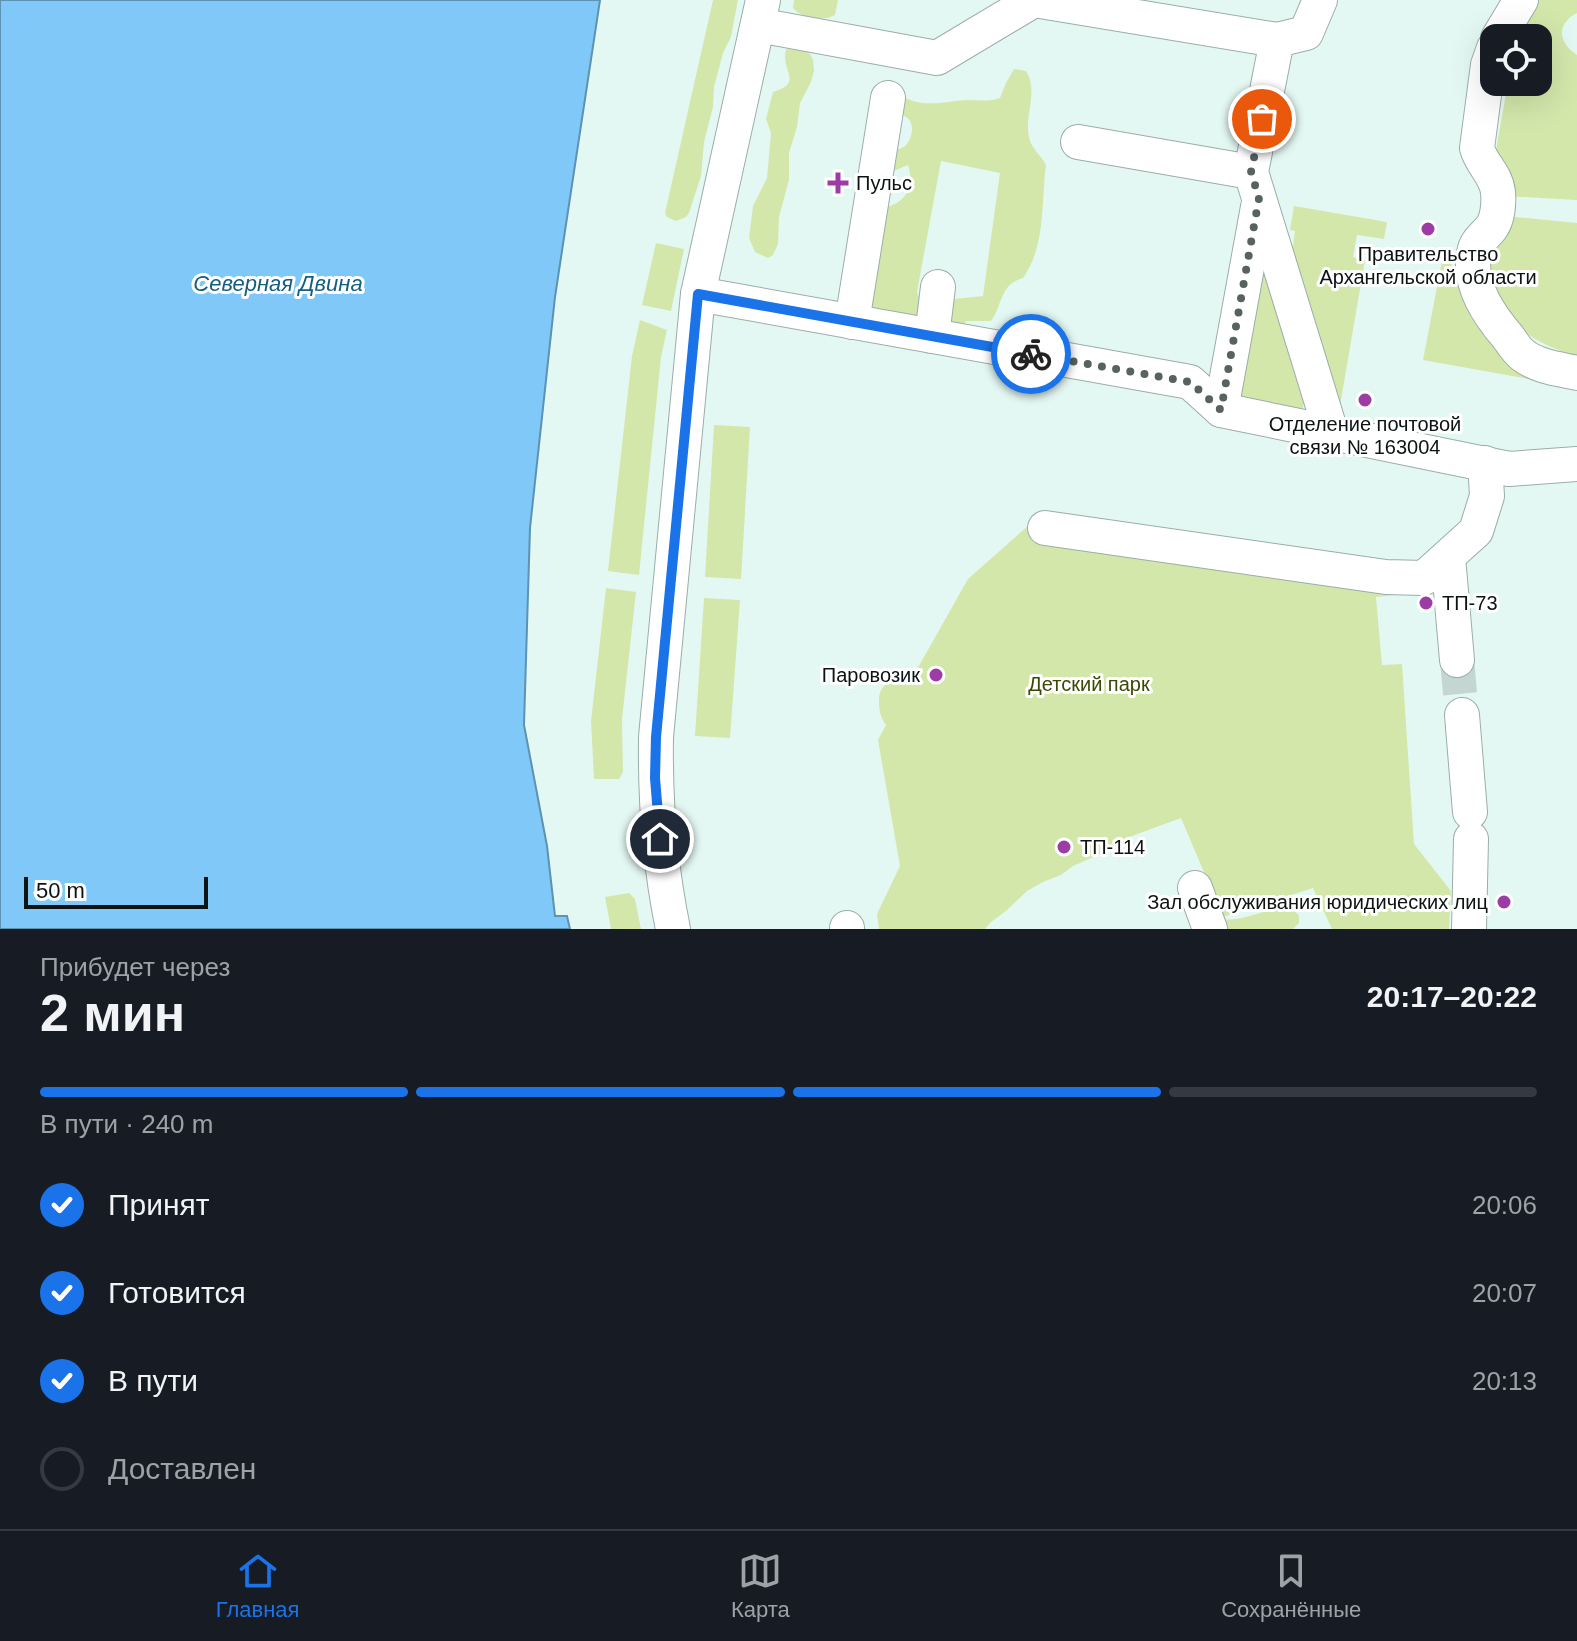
<!DOCTYPE html>
<html lang="ru">
<meta charset="utf-8">
<style>
body{margin:0;font-family:Helvetica,sans-serif;background:#20242c;color:#f1f3f6;height:100vh;display:flex;flex-direction:column;font-size:30px;white-space:nowrap}
*{box-sizing:border-box;margin:0}
p{font-size:26px;color:#9ea1a6}
.icon{flex:none;width:44px;height:44px;fill:none;stroke:currentColor;stroke-width:2;stroke-linecap:round;stroke-linejoin:round}
.map{position:relative;height:929px;overflow:hidden}
.details{display:flex;flex-direction:column;background:#171b24;flex:1}
.details>*{flex:none}
.buttons{position:absolute;left:1480px;top:24px;display:grid;gap:16px}
.buttons a{display:grid;place-items:center;width:72px;height:72px;border-radius:16px;background:#171b24;box-shadow:0 8px 32px #0002;font-size:40px}
.scale{position:absolute;left:24px;bottom:20px;width:184px;box-sizing:border-box;padding-left:8px;border:4px solid #0c1312;border-top:0;font-size:22px;line-height:28px;white-space:nowrap;color:#0c1312;-webkit-text-stroke:6px #fff;paint-order:stroke}
.pin{position:absolute;display:grid;place-items:center;width:68px;height:68px;color:#fff;margin:-34px;border:4px solid #fff;border-radius:50%;box-shadow:0 2px 8px #0007}
.courier{position:absolute;display:grid;place-items:center;width:80px;height:80px;margin:-40px;border:6px solid #1a73e8;border-radius:50%;background:#fff;color:#222;box-shadow:0 2px 10px #0007}
.headline em{font-style:normal;font-weight:700}
.headline div{display:flex;flex-direction:column-reverse}
.headline{display:flex;align-items:center;justify-content:space-between;height:136px;padding:0 40px}
h1{font-size:52px;font-weight:700;line-height:60px}
.bar{display:grid;grid-template-columns:repeat(4,1fr);gap:12px 8px;align-content:center;height:96px;padding:0 40px}
.bar i{height:10px;border-radius:6px;background:#363941}
.bar .selected{background:#1a73e8}
.bar p{grid-column:span 4}
ol{padding:0 40px;list-style:none}
li{display:flex;align-items:center;gap:24px;height:88px}
li p{margin-inline-start:auto}
li .icon{padding:8px;border-radius:50%;background:#1a73e8;color:#fff;stroke-width:4}
li:last-child{color:#9ea1a6}
li i{width:44px;height:44px;border:4px solid #363941;border-radius:50%}
.dock{display:flex;justify-content:space-around;align-items:center;height:112px;border-top:2px solid #363941;background:#171b24;font-size:22px;color:#9ea1a6}
.dock a{display:grid;justify-items:center;gap:4px}
.dock .selected{color:#1a73e8}
.map>svg:first-child{display:block}
</style>
<div class="map">
<svg width="1577" height="929" viewBox="0 0 1577 929">
<rect width="100%" height="100%" fill="#e4f8f3"/>
<!-- green -->
<g fill="#d3e7ab">
<polygon points="713,0 738,0 731,37 723,53 714,87 713,107 704,142 701,176 689,213 686,217 676,221 667,217 665,213"/>
<path d="M794 0H838L835 15C824 22 801 18 793 8Z"/>
<path d="M1532 0H1577V13C1556 24 1558 43 1577 55V200L1506 196 1495 156 1508 82H1538V38H1516Z"/>
<path d="M786 49 804 50 810 54 813 60 814 71 811 82 800 103 797 127 789 153V180L779 217 778 244 773 255 768 258 755 252 749 238 753 206 767 178 771 133 766 119 773 92C805 82 780 72 786 49Z"/>
<path d="M1014 69 1026 71C1039 91 1024 115 1029 137 1032 151 1041 154 1046 165 1041 203 1046 246 1023 278 999 285 1003 305 991 321H966L959 330H953L945 300 983 296 1000 173 941 161 917 292 926 319 874 315 866 291 887 207C907 201 915 186 908 165L889 173 893 150C898 149 902 149 905 146 915 136 915 116 900 115L881 86 885 81 891 80 898 85 903 96C921 109 947 101 967 100 978 100 990 102 1000 98L1006 83Z"/>
<polygon points="1294,206 1387,222 1384,239 1357,235 1353,257 1365,260 1337,423 1287,245 1293,246 1295,231 1290,230"/>
<path d="M1505 216 1577 223V357C1551 348 1525 338 1508 315 1497 301 1491 280 1483 264Z"/>
<polygon points="656,243 684,249 671,311 642,305"/>
<polygon points="1263,259 1306,393 1302,412 1234,400"/>
<path d="M1442 261 1451 262C1461 310 1493 353 1534 380L1423 360Z"/>
<polygon points="640,320 667,330 661,357 639,575 608,571 632,356"/>
<polygon points="714,425 750,427 741,579 705,577"/>
<path d="M1038 517 1404 594 1376 597 1382 665 1402 664 1414 844 1451 891 1449 929H1332L1313 888 1223 917 1181 818 1124 839 1096 856 1073 866 1061 875 1043 882 1027 891 1007 910 990 923 985 929H879L877 914 900 866 878 740 886 725C880 717 879 710 879 700 879 681 896 679 912 678L968 579Z"/>
<polygon points="606,588 636,592 622,719 623,772 619,779 594,779 591,721"/>
<polygon points="704,598 740,600 730,738 695,736"/>
<polygon points="629,893 635,899 641,929 611,929 605,897"/>
<path d="M1274 910H1293L1299 915V923L1293 929H1208L1222 919C1239 922 1257 912 1274 910Z"/>
</g>
<!-- water -->
<polygon fill="#7fc8f7" stroke="#5c92b2" stroke-width="2" points="0,0 600,0 555,297 530,528 524,725 547,846 555,916 567,916 570,929 0,929"/>
<g fill="none" stroke-linecap="round" stroke-linejoin="round">
<!-- minor-tunnel -->
<polyline stroke="#c4d6d1" stroke-width="34" stroke-dasharray="34 17" stroke-linecap="butt" points="1457,660 1462,715"/>
<defs>
<g id="minor">
<polyline points="1320,0 1306,33 1277,40 1251,172 1331,432"/>
<polyline points="758,25 937,58 1034,0 1277,40"/>
<polyline points="1498,38 1521,0"/>
<path d="M1494 48 1488 65 1477 148C1481 164 1496 174 1498 192 1499 203 1498 219 1491 228 1484 237 1476 241 1474 253 1468 285 1489 315 1508 337 1512 343 1518 352 1524 356 1539 367 1560 369 1577 373"/>
<polyline points="1078,142 1251,172"/>
<polyline points="698,294 1190,382 1221,410 1509,469 1577,464"/>
<polyline points="852,322 888,98"/>
<polyline points="932,336 938,287"/>
<polyline points="1221,410 1258,207"/>
<polyline points="1045,528 1386,577 1424,578 1476,531 1487,496 1485,463"/>
<polyline points="1448,557 1457,660"/>
<polyline points="1462,715 1470,812"/>
<polyline points="1195,888 1210,929"/>
<polyline points="847,928 847,929"/>
<path d="M673 929C660 866 655 802 656 737L698 294 763 0"/>
<polyline points="1469,929 1471,839"/>
</g>
</defs>
<!-- minor casing -->
<use href="#minor" stroke="#9bada9" stroke-width="36"/>
<!-- minor -->
<use href="#minor" stroke="#fff" stroke-width="34"/>
</g>
<g fill="none" stroke-linecap="round" stroke-linejoin="round">
<!-- done -->
<polyline stroke="#586361" stroke-width="8" stroke-dasharray="0 14.4" points="1031,354 1190,382 1221,410 1259,198 1251,172 1262,119"/>
<!-- route -->
<polyline stroke="#1a73e8" stroke-width="10" points="660,839 655,778 656,737 698,294 1031,354"/>
</g>
<!-- markers -->
<g fill="#9c3ca4" stroke="#fff" stroke-width="3">
<path d="M834 171h8v8h8v8h-8v8h-8v-8h-8v-8h8z"/>
<circle cx="1428" cy="229" r="8"/>
<circle cx="1365" cy="400" r="8"/>
<circle cx="1426" cy="603" r="8"/>
<circle cx="936" cy="675" r="8"/>
<circle cx="1064" cy="847" r="8"/>
<circle cx="1504" cy="902" r="8"/>
</g>
<g text-anchor="middle" stroke-width="6" stroke-linejoin="round" paint-order="stroke">
<!-- poi labels -->
<g font-size="20" fill="#0c1312" stroke="#fff" text-anchor="start">
<text x="856" y="190">Пульс</text>
<text x="1428" y="261" text-anchor="middle">Правительство<tspan x="1428" dy="23">Архангельской области</tspan></text>
<text x="1365" y="431" text-anchor="middle">Отделение почтовой<tspan x="1365" dy="23">связи № 163004</tspan></text>
<text x="1442" y="610">ТП-73</text>
<text x="920" y="682" text-anchor="end">Паровозик</text>
<text x="1080" y="854">ТП-114</text>
<text x="1488" y="909" text-anchor="end">Зал обслуживания юридических лиц</text>
</g>
<!-- park labels -->
<g font-size="20" fill="#3a4a02" stroke="#fff">
<text x="1089" y="691">Детский парк</text>
</g>
<!-- water labels -->
<g font-size="22" font-style="italic" fill="#145d83" stroke="#fff">
<text x="278" y="291">Северная Двина</text>
</g>
</g>
</svg>
<div class="buttons">
<a><svg class="icon" aria-label="locate" viewBox="0 0 24 24"><circle cx="12" cy="12" r="6"/><path d="M12 2v4M12 18v4M2 12h4M18 12h4"/></svg></a>
</div>
<div class="scale">50 m</div>
<div class="pin" style="left:1262px;top:119px;background:#ea580c"><svg class="icon" aria-label="bag" viewBox="0 0 24 24"><path d="M5 8h14l-1 12H6zM9 8a3 3 0 0 1 6 0"/></svg></div>
<div class="pin" style="left:660px;top:839px;background:#1f2937"><svg class="icon" aria-label="home" viewBox="0 0 24 24"><path d="M3 11l9-7 9 7M6 9v11h12V9"/></svg></div>
<div class="courier" style="left:1031px;top:354px"><svg class="icon" aria-label="bike" viewBox="0 0 24 24"><circle cx="6" cy="16" r="4"/><circle cx="18" cy="16" r="4"/><path d="M6 16l4-8h5l3 8M10 8l3 8H6M13 5h3"/></svg></div>
</div>
<section class="details">
<div class="headline"><div><h1>2 мин</h1><p>Прибудет через</p></div><em>20:17–20:22</em></div>
<div class="bar"><i class="selected"></i><i class="selected"></i><i class="selected"></i><i></i><p>В пути · 240 m</p></div>
<ol>
<li><svg class="icon" aria-label="check" viewBox="0 0 24 24"><path d="M5 12l5 5 9-10"/></svg>Принят<p>20:06</p></li>
<li><svg class="icon" aria-label="check" viewBox="0 0 24 24"><path d="M5 12l5 5 9-10"/></svg>Готовится<p>20:07</p></li>
<li><svg class="icon" aria-label="check" viewBox="0 0 24 24"><path d="M5 12l5 5 9-10"/></svg>В пути<p>20:13</p></li>
<li><i></i>Доставлен</li>
</ol>
</section>
<nav class="dock">
<a class="selected"><svg class="icon" aria-label="home" viewBox="0 0 24 24"><path d="M3 11l9-7 9 7M6 9v11h12V9"/></svg>Главная</a>
<a><svg class="icon" aria-label="map" viewBox="0 0 24 24"><path d="M3 6l6-2 6 2 6-2v14l-6 2-6-2-6 2zM9 4v14M15 6v14"/></svg>Карта</a>
<a><svg class="icon" aria-label="saved" viewBox="0 0 24 24"><path d="M7 4h10v16l-5-4-5 4z"/></svg>Сохранённые</a>
</nav>
